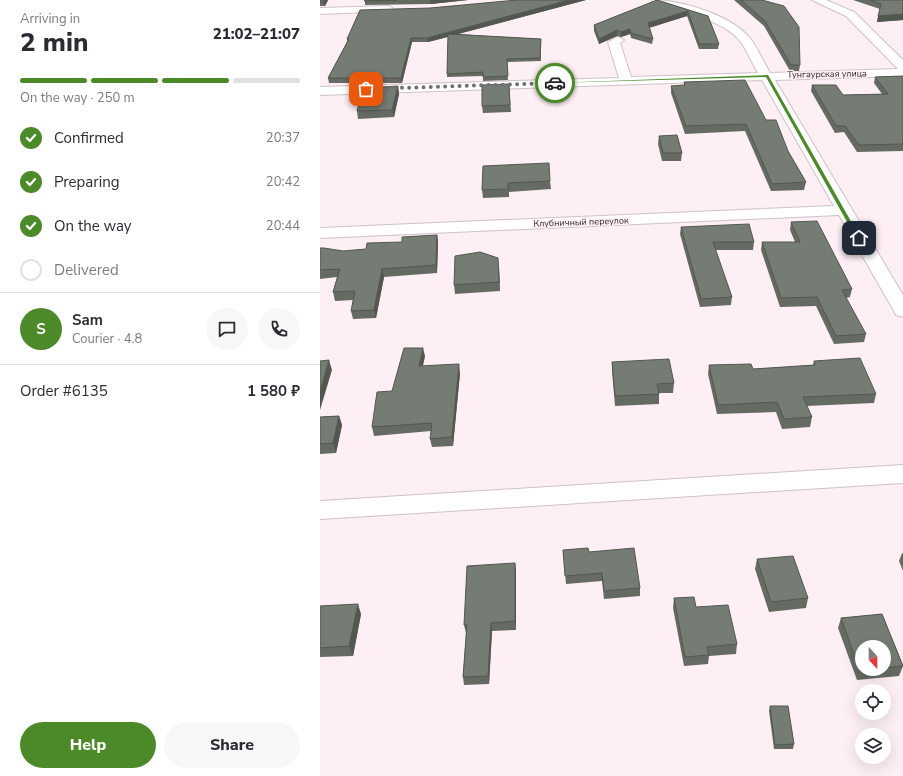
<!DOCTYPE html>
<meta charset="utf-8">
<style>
body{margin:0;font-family:"Nunito Sans",sans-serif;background:#f7f7f7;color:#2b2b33;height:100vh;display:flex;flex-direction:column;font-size:15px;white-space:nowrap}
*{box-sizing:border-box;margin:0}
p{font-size:13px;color:#7c7c81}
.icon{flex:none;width:22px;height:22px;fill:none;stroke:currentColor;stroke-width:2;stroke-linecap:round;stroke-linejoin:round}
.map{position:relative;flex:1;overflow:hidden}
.side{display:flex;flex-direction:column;background:#fff;width:320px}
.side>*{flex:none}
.needle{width:26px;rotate:159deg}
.fabs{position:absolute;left:535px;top:640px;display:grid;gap:8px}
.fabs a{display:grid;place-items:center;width:36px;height:36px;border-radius:50%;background:#fff;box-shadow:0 4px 16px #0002;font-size:20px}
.pin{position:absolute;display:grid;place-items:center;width:34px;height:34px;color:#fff;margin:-17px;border-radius:8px;box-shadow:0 2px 6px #0006}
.courier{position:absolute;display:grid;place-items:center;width:40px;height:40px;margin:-20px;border:3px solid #4c8928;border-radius:50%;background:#fff;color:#222;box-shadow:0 1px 5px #0007}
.headline em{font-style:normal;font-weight:800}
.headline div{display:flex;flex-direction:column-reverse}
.headline{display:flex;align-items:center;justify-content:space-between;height:68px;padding:0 20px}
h1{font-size:26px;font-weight:800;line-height:30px}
.bar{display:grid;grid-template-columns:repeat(4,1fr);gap:6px 4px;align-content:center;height:48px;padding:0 20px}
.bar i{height:5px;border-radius:3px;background:#e1e1e2}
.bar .on{background:#4c8928}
.bar p{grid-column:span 4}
.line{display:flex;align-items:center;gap:10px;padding:0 20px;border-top:1px solid #e1e1e2}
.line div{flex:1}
.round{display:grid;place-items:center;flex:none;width:42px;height:42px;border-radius:21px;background:#f7f7f7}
ol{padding:0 20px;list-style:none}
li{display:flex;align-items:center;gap:12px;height:44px}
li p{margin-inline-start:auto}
li .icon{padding:4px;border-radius:50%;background:#4c8928;color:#fff;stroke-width:4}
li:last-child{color:#7c7c81}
li i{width:22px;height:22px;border:2px solid #e1e1e2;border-radius:50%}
.button{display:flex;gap:8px;margin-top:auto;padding:8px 20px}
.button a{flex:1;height:46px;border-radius:24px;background:#4c8928;color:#fff;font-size:16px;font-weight:800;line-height:46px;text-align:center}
.button a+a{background:#f7f7f7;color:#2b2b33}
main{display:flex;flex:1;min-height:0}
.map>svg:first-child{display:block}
</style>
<main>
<section class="side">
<div class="headline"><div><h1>2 min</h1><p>Arriving in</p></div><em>21:02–21:07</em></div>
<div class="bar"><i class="on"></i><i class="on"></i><i class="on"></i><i></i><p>On the way · 250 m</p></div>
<ol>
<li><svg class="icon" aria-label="check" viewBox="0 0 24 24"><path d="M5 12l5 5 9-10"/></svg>Confirmed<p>20:37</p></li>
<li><svg class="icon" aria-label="check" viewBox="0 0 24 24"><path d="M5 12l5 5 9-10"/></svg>Preparing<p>20:42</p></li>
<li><svg class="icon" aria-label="check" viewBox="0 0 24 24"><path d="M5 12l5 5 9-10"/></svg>On the way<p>20:44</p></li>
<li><i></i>Delivered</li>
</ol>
<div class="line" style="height:72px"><b class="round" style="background:#4c8928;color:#fff">S</b><div><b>Sam</b><p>Courier · 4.8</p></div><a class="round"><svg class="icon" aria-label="chat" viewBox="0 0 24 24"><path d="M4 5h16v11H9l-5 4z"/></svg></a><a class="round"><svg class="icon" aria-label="phone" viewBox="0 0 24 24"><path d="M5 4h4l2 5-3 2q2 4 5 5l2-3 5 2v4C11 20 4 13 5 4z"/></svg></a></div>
<div class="line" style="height:52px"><div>Order #6135</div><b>1 580 ₽</b></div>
<div class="button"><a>Help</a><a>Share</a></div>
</section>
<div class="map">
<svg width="583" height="776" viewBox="0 0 583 776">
<rect width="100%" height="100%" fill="#fdeff4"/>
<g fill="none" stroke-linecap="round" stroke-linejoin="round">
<defs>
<g id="street">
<path d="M332 0C360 0 408 14 428 36 437 46 443 61 450 73L578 69 526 16 492 0H506L534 12 583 60V76L455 80 583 295V317L576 315 574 311 519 215 0 238V228L514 206 442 80 0 95V87L299 78 288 42 298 37 304 40 300 43 311 77 438 73C432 63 427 50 420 41 405 21 357 9 333 2Z"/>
<polygon points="69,6 74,9 73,11 0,14 0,8"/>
<polygon points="583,465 583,483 0,519 0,501"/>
</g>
</defs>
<!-- street casing -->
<use href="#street" stroke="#cfc2c6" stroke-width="2"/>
<!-- street -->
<use href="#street" fill="#fff" fill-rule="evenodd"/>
</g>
<!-- wall -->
<g fill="#656b63" fill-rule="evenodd">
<polygon points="0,0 8,0 5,6 0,6"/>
<polygon points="45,0 148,0 111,4 45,5"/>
<polygon points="197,0 266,0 138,34 221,39 221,61 187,62 188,80 163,81 163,76 127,77 127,74 128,37 108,42 92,42 82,83 9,83 8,78 27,42 27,39 110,8"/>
<polygon points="337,0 388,16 399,44 398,49 379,49 367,16 329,28 333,39 332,44 311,38 310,34 301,37 297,36 279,44 274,31 274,25"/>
<polygon points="414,0 442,0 480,65 479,71 470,71 444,26"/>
<polygon points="533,0 583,0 583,20 557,22 560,9"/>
<polygon points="583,76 583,151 537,152 524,132 515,133 491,91 492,85 523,95 562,94 554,83 555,77"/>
<polygon points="364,82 446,120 468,151 486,182 484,190 451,191 425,131 365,134 351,93 351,86 364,85"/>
<polygon points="189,84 191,112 163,113 162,106"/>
<polygon points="78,86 79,94 74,117 38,119 37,111"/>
<polygon points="339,136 362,153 361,161 342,161 338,144"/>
<polygon points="163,166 230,181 231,189 189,192 189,197 163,198 162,190"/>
<polygon points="471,222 532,289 530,297 526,298 546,334 544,342 514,344 496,306 460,307 441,250 442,242 475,242 470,230"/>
<polygon points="361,227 434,242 433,250 395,250 412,297 411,305 380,307 360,234"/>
<polygon points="117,235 118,243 117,273 64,277 56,318 33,319 31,311 33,300 15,301 13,292 17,277 0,279 0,248 23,251 46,249"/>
<polygon points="179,267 180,291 135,294 134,285"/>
<polygon points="105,356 103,366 140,373 133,446 112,447 110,439 111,431 54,436 52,427 72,391"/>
<polygon points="494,361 556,394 554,403 487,406 492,417 490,427 462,429 456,412 397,414 388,374 389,365 433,369 493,365"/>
<polygon points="292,362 354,383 353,393 339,393 339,404 295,406 292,371"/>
<polygon points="19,416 22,425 16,453 0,454 0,417"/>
<polygon points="243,550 269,552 320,588 320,596 284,599 282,581 246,584"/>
<polygon points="582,553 583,553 583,571 579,561"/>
<polygon points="437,559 488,598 486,608 449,612 435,569"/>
<polygon points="195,563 196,572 196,630 172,631 169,684 144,685 143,677 146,633 144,625"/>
<polygon points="354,598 376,607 417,644 416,654 389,656 388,664 364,666 353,608"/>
<polygon points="0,606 41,614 33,656 0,657"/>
<path d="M562 614 583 666 579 676 537 680 518 628 521 618ZM542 647H564V669H542Z"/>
<polygon points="450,706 474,744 473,749 454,749 449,711"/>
</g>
<!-- shaded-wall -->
<g fill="#525750">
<polygon points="4,0 8,0 5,6 4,2"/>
<polygon points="110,0 148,0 111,4"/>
<polygon points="249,0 266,0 108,42 107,38"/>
<polygon points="368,11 367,16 328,28 328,23"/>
<polygon points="583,14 583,20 557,22 558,16"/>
<polygon points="310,29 310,34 301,37 301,32"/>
<polygon points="297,30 297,36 279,44 279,39"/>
<polygon points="91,38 92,42 82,83 81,78"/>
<polygon points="78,86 79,94 74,117 72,110"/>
<polygon points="117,235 118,243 117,273 116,265"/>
<polygon points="178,258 179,267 180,291 179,282"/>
<polygon points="62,269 64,277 56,318 54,310"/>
<polygon points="103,348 105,356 100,375 99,366"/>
<polygon points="9,360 12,370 0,410 0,391"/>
<polygon points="139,364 140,373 133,446 132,437"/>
<polygon points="19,416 22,425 16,453 13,443"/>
<polygon points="195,563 196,572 196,630 195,621"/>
<polygon points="38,604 41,614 33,656 29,646"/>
<polygon points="171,623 172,631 169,684 168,676"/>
</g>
<!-- building -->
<g fill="#757c73" stroke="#525750">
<rect x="0" y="0" width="4" height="2"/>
<polygon points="45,0 77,0 44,1"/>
<polygon points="197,0 249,0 107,38 91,38 81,78 8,78 29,39 27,39 40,10 110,8"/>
<polygon points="337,0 388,16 399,44 379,44 368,11 328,23 333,39 311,33 310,29 301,32 297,30 279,39 274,25"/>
<polygon points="421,0 442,0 464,6 479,27 480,65 471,65 445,21"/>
<polygon points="550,0 583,0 583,14 558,16 561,4"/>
<polygon points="128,34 221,39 220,58 187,59 188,76 163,77 163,72 127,74"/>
<polygon points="583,76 583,144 539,145 525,126 516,126 492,85 516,85 523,95 568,94 555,77"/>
<polygon points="425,80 446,120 456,120 468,151 486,182 452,184 426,124 366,126 351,86 365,85 364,82"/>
<polygon points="189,84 190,105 162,106 162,85"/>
<polygon points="78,86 72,110 37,111 43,88"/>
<polygon points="357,135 362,153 343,153 339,136"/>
<polygon points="229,163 230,181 188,183 188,189 162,190 163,166"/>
<polygon points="497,221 532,289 522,290 546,334 516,336 497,297 461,298 442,242 480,242 471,222"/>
<polygon points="429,224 434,242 393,242 412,297 381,299 361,227"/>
<polygon points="117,235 116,265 62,269 54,310 31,311 35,291 13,292 20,269 0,270 0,248 4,248 23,251 46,249 47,243 82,242 82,237"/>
<polygon points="160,252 178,258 179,282 134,285 135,256"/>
<polygon points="84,348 103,348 99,366 139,364 132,437 110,439 112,423 52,427 57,392 72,391"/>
<polygon points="540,358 556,394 483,397 492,417 464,419 457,402 398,405 389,365 431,364 433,369 495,365 494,361"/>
<polygon points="349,359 354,383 337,384 339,394 295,396 292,362"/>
<polygon points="9,360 0,391 0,361"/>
<polygon points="19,416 13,443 0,444 0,417"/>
<polygon points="268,548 269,552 314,548 320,588 284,591 282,573 245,576 243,550"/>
<polygon points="473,556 488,598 451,602 437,559"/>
<polygon points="195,563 195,621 171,623 168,676 143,677 147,625 144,625 147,566"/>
<polygon points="374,597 376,607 408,605 417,644 387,647 389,655 365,657 354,598"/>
<polygon points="38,604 29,646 0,648 0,606"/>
<polygon points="562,614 583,666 564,668 564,647 542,647 542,669 556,669 540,671 521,618"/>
<polygon points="450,706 468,706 474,744 455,745"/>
</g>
<!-- route -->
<polygon fill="#4c8928" points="448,75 541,239 536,238 446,77 233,83"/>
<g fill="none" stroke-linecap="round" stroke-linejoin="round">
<!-- done -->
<polyline stroke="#766e71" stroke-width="4" stroke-dasharray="0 7.2" points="46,89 235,83"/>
</g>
<g text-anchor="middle" stroke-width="3" stroke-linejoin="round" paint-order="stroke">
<!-- far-street labels -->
<g font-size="9" fill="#2e292a" stroke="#fdeff4">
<text transform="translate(507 74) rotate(-1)" y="3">Тунгаурская улица</text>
<text transform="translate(261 222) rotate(-2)" y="3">Клубничный переулок</text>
</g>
</g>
</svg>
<div class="fabs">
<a><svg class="needle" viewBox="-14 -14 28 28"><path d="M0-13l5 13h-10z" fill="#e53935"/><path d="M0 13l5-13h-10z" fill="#7c7c81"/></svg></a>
<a><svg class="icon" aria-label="locate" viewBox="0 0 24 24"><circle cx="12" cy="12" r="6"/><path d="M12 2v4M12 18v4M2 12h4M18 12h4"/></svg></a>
<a><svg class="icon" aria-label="layers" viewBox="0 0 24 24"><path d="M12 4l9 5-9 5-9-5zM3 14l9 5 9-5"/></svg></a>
</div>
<div class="pin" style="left:46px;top:89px;background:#ea580c"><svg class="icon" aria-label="bag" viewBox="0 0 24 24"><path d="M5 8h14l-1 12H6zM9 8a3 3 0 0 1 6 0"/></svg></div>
<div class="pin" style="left:539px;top:238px;background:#1f2937"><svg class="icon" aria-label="home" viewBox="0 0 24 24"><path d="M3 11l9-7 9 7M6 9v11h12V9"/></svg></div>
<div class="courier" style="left:235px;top:83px"><svg class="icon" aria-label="car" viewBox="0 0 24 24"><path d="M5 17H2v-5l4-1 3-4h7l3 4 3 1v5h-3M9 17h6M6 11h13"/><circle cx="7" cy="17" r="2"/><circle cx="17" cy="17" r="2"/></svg></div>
</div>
</main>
